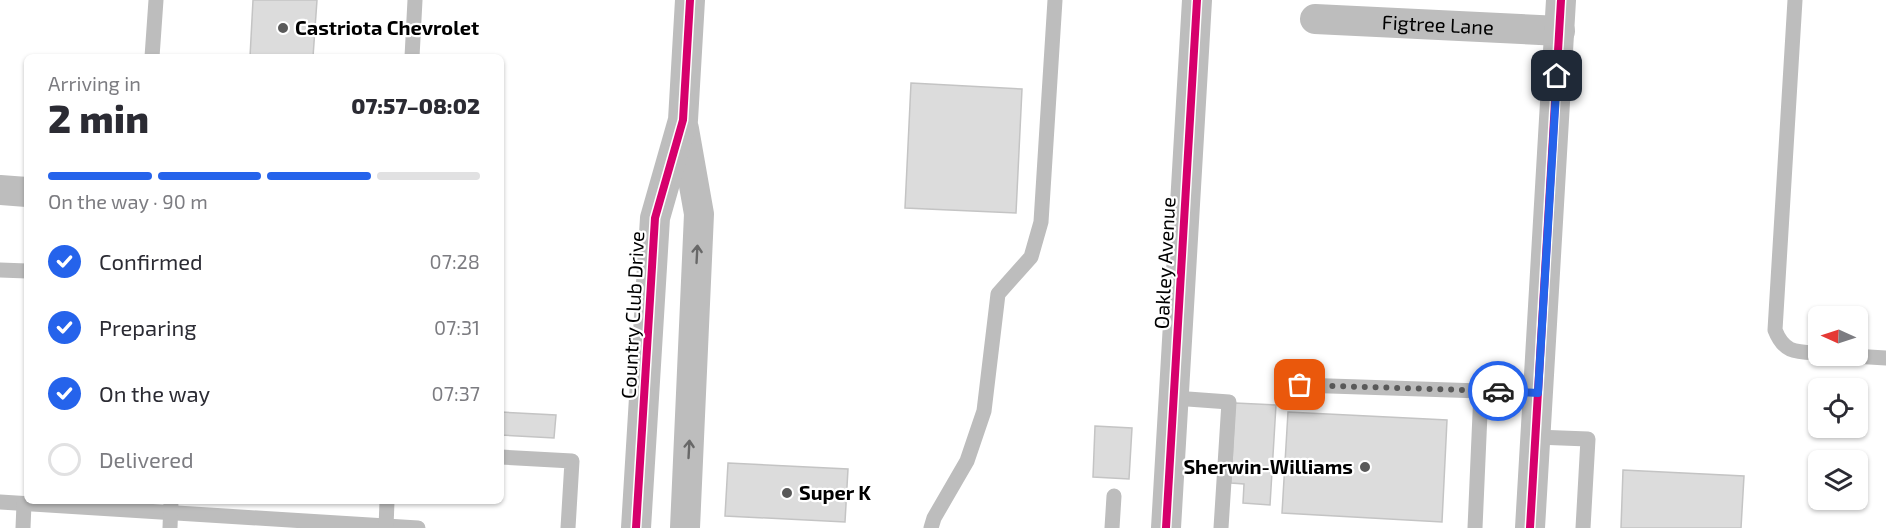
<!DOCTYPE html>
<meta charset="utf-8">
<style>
body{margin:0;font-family:"Exo 2",sans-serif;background:#f2f2f3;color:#2b2b33;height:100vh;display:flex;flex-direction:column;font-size:22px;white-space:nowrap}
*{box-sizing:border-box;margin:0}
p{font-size:20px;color:#7c7c81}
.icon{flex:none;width:33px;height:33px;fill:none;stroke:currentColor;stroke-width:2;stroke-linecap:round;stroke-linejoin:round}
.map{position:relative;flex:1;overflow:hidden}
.panel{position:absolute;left:24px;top:54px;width:480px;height:450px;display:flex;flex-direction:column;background:#fff;border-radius:9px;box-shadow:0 2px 4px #0004}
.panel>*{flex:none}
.needle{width:39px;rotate:273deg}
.controls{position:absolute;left:1808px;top:306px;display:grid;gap:12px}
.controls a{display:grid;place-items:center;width:60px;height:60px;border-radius:9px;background:#fff;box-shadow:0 2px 4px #0004;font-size:30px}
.pin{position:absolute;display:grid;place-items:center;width:51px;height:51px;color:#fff;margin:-26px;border-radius:12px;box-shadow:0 3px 9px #0006}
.courier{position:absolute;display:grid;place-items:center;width:60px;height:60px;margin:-30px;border:4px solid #2563eb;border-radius:50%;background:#fff;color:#222;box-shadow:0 2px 8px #0007}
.headline em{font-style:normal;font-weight:800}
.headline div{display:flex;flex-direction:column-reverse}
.headline{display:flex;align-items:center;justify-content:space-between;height:102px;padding:0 24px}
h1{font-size:39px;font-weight:800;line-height:45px}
.bar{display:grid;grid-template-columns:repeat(4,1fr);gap:9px 6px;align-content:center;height:72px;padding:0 24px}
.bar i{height:8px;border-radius:4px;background:#e1e1e2}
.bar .current{background:#2563eb}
.bar p{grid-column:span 4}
ol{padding:0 24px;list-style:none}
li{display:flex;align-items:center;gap:18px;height:66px}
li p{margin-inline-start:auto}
li .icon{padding:6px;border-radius:50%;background:#2563eb;color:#fff;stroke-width:4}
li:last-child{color:#7c7c81}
li i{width:33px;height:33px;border:3px solid #e1e1e2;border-radius:50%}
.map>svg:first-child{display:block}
</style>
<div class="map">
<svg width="1886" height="528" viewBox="0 0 1886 528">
<rect width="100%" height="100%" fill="#fff"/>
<!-- building -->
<g fill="#dcdcdc" stroke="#c4c4c4" stroke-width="1.5">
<polygon points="253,0 317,0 313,57 250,57"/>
<polygon points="911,83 1022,89 1016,213 905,208"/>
<polygon points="1235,403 1276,405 1270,505 1243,503 1244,484 1231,483"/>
<polygon points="501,412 556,415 554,438 501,435"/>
<polygon points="1288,412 1447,420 1442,522 1282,513"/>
<polygon points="1095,426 1132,428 1129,479 1093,477"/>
<polygon points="728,463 848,469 845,522 725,516"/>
<polygon points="1623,470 1744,476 1741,528 1621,528"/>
</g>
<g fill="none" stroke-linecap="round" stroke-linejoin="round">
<!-- service -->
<g stroke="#bdbdbd" stroke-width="15">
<path d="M1795 0 1775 330C1784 353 1796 352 1818 353"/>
<polyline points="152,57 156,0"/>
<polyline points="412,57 415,0"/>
<polyline points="0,270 27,271"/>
<polyline points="1853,356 1886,358"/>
<polyline points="1300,385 1538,393"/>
<polyline points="1174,398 1229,402 1221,528"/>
<polyline points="1536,437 1588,439 1583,528"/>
<polyline points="501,457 572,461 568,528"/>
<polyline points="0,502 418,528"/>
<polyline points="23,528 24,504"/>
<polyline points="170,528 171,501"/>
<polyline points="386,528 387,501"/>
<polyline points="931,528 934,518 967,461 984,411 998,294 1031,257 1041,222 1055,0"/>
<polyline points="1112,528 1114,496"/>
<polyline points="1475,528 1481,391"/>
</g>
<!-- minor -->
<g stroke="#bdbdbd" stroke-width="30">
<path id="s1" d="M1315 19 1560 31"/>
<polyline points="684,129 699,214 685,528"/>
<polyline points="0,190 27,192"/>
<polyline points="636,528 655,218 683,120 690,0"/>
<polyline points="1166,528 1197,0"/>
<polyline points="1530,528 1561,0"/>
</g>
<defs>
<g id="cycleway">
<polyline points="636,528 655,218 683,120 690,0"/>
<polyline points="1166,528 1197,0"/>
<polyline points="1530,528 1561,0"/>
</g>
</defs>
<!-- cycleway casing -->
<use href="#cycleway" stroke="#fff" stroke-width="11"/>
<!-- cycleway -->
<use href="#cycleway" stroke="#d6006c" stroke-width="8"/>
</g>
<!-- one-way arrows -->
<defs><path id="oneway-shaft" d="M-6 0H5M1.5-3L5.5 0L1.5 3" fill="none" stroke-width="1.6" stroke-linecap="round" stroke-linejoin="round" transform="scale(1.5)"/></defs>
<g stroke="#686868">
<use href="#oneway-shaft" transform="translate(697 254) rotate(-87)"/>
<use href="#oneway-shaft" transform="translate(689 449) rotate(-87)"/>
</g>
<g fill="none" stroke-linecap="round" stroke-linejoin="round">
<!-- done -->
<polyline stroke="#595959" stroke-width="6" stroke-dasharray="0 10.8" points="1300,385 1498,391"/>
<!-- route -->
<polyline stroke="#2563eb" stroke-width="8" points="1498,391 1538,393 1557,76"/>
</g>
<!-- markers -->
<g fill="#595959" stroke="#fff" stroke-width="2">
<circle cx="283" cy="28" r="6"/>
<circle cx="1365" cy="467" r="6"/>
<circle cx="787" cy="493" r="6"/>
</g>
<g text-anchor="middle" stroke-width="4.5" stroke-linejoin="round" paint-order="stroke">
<!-- street labels -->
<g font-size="20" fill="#000" stroke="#fff">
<text dy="7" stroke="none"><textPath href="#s1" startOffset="123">Figtree Lane</textPath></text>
<text transform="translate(1165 263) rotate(-87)" y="7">Oakley Avenue</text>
<text transform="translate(633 315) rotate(-87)" y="7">Country Club Drive</text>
</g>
<!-- poi labels -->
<g font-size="20" font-weight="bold" fill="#000" stroke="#fff" text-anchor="start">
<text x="295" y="35">Castriota Chevrolet</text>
<text x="1353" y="474" text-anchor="end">Sherwin-Williams</text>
<text x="799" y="500">Super K</text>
</g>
</g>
</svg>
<div class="controls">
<a><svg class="needle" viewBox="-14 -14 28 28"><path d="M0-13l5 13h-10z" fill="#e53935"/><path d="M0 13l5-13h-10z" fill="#7c7c81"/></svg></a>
<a><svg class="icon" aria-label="locate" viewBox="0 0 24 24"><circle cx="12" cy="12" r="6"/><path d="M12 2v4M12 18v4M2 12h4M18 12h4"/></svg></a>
<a><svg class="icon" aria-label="layers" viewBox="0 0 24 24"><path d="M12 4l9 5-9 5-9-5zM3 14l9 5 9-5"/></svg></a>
</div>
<div class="pin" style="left:1300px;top:385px;background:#ea580c"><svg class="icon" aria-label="bag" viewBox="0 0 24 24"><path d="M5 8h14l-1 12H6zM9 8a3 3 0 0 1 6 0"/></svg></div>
<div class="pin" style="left:1557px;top:76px;background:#1f2937"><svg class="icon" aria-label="home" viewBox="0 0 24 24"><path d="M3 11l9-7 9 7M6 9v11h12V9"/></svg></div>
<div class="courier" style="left:1498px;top:391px"><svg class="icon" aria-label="car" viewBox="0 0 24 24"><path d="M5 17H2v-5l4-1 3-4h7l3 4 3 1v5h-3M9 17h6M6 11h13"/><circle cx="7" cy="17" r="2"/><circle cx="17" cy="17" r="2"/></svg></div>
<section class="panel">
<div class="headline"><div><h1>2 min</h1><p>Arriving in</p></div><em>07:57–08:02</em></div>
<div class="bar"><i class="current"></i><i class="current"></i><i class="current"></i><i></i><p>On the way · 90 m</p></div>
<ol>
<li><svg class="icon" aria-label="check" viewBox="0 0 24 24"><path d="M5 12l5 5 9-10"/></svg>Confirmed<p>07:28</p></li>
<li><svg class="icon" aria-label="check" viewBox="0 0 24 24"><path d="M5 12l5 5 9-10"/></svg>Preparing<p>07:31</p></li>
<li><svg class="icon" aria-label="check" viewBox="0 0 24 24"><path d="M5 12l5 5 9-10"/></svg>On the way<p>07:37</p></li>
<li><i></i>Delivered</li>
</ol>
</section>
</div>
